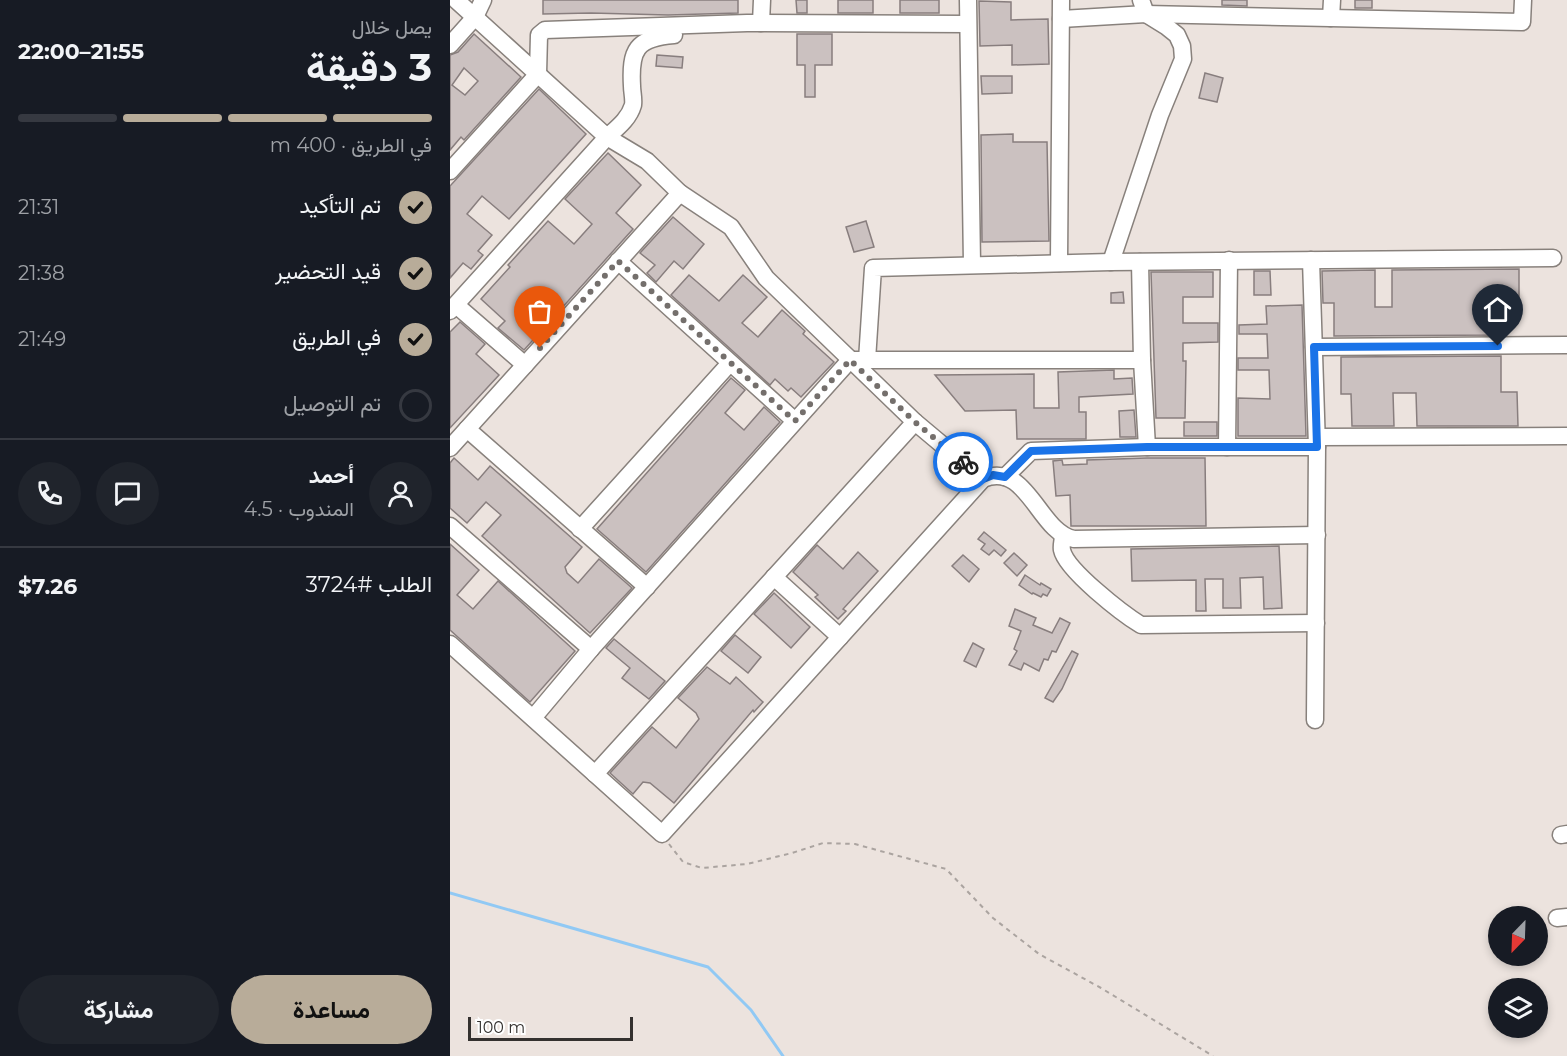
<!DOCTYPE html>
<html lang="ar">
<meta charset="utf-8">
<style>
body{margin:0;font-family:Montserrat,Vazirmatn,sans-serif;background:#20242c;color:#f1f3f6;direction:rtl;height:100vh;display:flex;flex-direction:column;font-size:22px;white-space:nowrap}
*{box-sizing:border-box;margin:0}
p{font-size:20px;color:#9ea1a6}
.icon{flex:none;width:33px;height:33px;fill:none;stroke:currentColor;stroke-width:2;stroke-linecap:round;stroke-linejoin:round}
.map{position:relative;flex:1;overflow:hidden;direction:ltr}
.drawer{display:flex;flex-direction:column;background:#171b24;width:450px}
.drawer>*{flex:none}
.needle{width:39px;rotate:203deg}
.controls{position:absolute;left:1038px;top:906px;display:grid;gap:12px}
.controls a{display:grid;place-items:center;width:60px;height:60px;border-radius:50%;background:#171b24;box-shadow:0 3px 9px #0003;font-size:30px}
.scale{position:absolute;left:18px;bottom:15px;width:165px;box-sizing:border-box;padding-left:6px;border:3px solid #34312f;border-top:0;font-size:16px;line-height:21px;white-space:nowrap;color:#34312f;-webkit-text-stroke:4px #fff;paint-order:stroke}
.pin{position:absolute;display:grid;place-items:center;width:51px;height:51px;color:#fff;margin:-62px -26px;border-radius:50% 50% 50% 0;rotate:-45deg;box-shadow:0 0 6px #0007}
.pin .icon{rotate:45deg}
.courier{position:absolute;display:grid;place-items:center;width:60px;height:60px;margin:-30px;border:4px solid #1a73e8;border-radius:50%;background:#fff;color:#222;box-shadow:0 2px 8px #0007}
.summary em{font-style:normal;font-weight:700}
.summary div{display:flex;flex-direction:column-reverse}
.summary{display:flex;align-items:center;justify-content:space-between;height:102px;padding:0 18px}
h1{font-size:39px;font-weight:700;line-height:45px}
.bar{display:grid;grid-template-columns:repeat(4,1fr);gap:9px 6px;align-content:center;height:72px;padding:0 18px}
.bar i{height:8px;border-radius:4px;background:#363941}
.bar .selected{background:#b8ac99}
.bar p{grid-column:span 4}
.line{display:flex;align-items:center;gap:15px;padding:0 18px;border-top:2px solid #363941}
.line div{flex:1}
.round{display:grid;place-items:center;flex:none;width:63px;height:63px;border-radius:32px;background:#20242c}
ol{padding:0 18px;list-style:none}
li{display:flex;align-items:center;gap:18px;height:66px}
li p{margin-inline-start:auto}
li .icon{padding:6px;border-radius:50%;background:#b8ac99;color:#111;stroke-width:4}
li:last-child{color:#9ea1a6}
li i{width:33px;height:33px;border:3px solid #363941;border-radius:50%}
.cta{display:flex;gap:12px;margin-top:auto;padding:12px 18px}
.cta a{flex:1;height:69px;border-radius:36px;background:#b8ac99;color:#111;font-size:24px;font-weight:700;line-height:69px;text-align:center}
.cta a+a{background:#20242c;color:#f1f3f6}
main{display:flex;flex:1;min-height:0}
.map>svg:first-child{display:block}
</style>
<main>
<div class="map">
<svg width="1117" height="1056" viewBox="0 0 1117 1056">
<rect width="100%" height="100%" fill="#ece3de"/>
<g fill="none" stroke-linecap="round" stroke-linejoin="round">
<!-- stream -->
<polyline stroke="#91c9f4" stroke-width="3" points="0,893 258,967 301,1010 333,1056"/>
</g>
<!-- building -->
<g fill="#cbc1c0" stroke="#887e7e" stroke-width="1.5" fill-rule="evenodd">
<polygon points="93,0 288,0 288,13 218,15 141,13 93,14"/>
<polygon points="346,0 357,0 357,13 347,13"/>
<rect x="388" y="0" width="35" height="13"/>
<rect x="450" y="0" width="39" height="13"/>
<polygon points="772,0 797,0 797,6 772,5"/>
<rect x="905" y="0" width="17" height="8"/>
<polygon points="529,1 561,2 561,20 598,19 599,64 562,65 562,45 530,46"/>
<path d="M24 34 71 77 14 140 11 137 0 150V55L8 52ZM14 68 28 81 15 95 2 85Z"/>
<polygon points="347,34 382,34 382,65 365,65 365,97 355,97 355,65 347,65"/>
<polygon points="207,55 233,57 232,68 206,66"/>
<polygon points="755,73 773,78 767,102 749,98"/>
<polygon points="531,76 562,76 562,93 532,94"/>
<polygon points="89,89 136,134 59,219 32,196 17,214 42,235 28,251 33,255 21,269 13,263 0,278 0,186"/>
<polygon points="563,134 563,142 597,142 599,241 532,242 531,135"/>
<polygon points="158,153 191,185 166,213 183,229 74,350 48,328 55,321 31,299 60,267 58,265 98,221 124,244 142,224 115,199"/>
<polygon points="223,217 254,244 233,269 224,261 206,282 197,273 205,265 190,253"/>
<polygon points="416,221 424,247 404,252 396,227"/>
<polygon points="1069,269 1069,306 1051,306 1052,335 884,336 884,303 873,303 872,271 925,270 925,307 942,307 942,270"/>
<polygon points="804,271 820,271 821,295 804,295"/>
<polygon points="701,272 763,272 763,297 733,297 733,323 768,323 768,342 733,343 733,361 736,361 735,418 706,418"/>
<polygon points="239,275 269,301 293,275 317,297 292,323 308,337 332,310 355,331 353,334 384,362 351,397 341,388 338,391 325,379 320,385 221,295"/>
<polygon points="673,292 674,303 661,303 661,293"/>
<polygon points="852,305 856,436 788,436 788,398 820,399 819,370 788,370 788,358 818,358 817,334 789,334 789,325 817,324 816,306"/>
<polygon points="10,322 35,344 26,354 49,375 0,428 0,332"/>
<polygon points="1051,356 1051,392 1067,392 1068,426 967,426 966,393 943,393 944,426 902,426 901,394 891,394 891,357"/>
<polygon points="664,370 664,379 682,378 683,394 629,397 629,412 636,412 636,439 567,439 566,410 515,411 485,375 584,374 584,408 609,408 608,372"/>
<polygon points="281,378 295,390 275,413 294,430 314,407 330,422 196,572 147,529"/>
<polygon points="684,410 686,437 670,437 669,411"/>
<rect x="734" y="422" width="33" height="14"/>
<polygon points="4,458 28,480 40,466 132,547 115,567 117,573 128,583 149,559 182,588 140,633 32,536 51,515 44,509 36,502 17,523 0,508 0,463"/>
<polygon points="697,458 755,458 756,526 621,526 620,495 606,496 603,461 612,460 613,465 637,464 637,460"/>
<polygon points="534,532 556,550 551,556 544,550 539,555 531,549 535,544 528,539"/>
<polygon points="0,544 29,570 7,595 23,609 48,581 125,651 80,702 0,630"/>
<polygon points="367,545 393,569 408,552 428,571 393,609 396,611 388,619 365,597 368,595 343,572"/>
<polygon points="829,546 832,608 814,609 813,577 790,578 791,608 773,608 773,579 755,579 756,611 746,611 746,580 682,581 681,549"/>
<polygon points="564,553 577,565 567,576 554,563"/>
<polygon points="513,555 529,569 519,582 502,566"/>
<polygon points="575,575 590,585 591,583 601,589 597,596 593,594 591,597 583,593 582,594 569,585"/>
<polygon points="324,593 360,627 341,648 304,614"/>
<polygon points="565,609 586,618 583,625 602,633 610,618 620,623 606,652 602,651 598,660 594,659 589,671 574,663 571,670 559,665 567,651 564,649 571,631 559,626"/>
<polygon points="285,635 311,657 298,673 271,651"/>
<polygon points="164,639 215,681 199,699 172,678 180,668 156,648"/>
<polygon points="523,643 534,649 526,667 514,661"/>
<polygon points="622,651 628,654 612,689 603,702 595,698"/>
<polygon points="257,667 280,684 286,677 313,702 304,712 303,710 224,803 200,783 193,782 183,794 160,773 202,727 226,748 249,719 246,713 228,698"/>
</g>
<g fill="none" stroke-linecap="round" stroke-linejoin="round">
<defs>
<g id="minor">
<polyline points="6,0 157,137 197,161 230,193 281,227 316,278 465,422 533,479"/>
<polyline points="518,0 522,264"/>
<polyline points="881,18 882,0"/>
<polyline points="611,19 696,14 1072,22 1073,0"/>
<polyline points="311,23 312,0"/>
<polyline points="0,45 25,17 33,0"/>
<polyline points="0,171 88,74 89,35 95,30 297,23 517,24"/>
<polyline points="861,260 867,447 865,720"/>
<polyline points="168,261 345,421"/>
<polyline points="661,262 710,115 733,59 732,46 727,35 717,27 696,14 691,0"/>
<polyline points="690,262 692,360 697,447"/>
<polyline points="609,263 611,0"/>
<polyline points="6,305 75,365"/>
<path d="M0 311 157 137C167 128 179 119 183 105 184 99 182 92 182 86 180 50 186 38 224 35"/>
<polyline points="864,347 1117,345"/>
<polyline points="417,360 692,360"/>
<polyline points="17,429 197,587"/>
<polyline points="867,437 1117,436"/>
<polyline points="777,447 779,260"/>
<polyline points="0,448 230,193"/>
<polyline points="555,477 581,451 697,447 867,447"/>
<polyline points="0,526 141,649"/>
<polyline points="130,529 280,363"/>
<path d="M613 536C613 540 611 546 612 550 616 570 673 614 691 625L866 623"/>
<polyline points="324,577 390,637"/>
<path d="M0 644 212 834 533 479C577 460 589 533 624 539L867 535"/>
<polyline points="83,718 141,649 400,360 417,360 423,268 661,262 1103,258"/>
<polyline points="145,774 465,422"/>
<polyline points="1111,835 1117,834"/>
<polyline points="1107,918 1117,917"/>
</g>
</defs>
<!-- minor casing -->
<use href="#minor" stroke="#88817c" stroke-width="19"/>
<!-- path -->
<polyline stroke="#aba4a0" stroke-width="2" stroke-dasharray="4.5 4.5" stroke-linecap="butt" points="219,844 233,862 252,868 297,864 342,853 373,843 405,844 496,869 543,918 589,954 651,988 763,1056"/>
<!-- minor -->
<use href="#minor" stroke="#fff" stroke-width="16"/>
</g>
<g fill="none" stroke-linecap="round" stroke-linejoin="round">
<!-- done -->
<polyline stroke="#746f6c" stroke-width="6" stroke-dasharray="0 10.8" points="90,348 168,261 345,421 400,360 465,422 513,462"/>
<!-- route -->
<polyline stroke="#1a73e8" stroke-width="8" points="513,462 533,479 543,475 555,477 581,451 697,447 867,447 864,347 1048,346"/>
</g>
</svg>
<div class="controls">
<a><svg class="needle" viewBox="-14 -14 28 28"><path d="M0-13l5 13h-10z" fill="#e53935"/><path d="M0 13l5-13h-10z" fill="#9ea1a6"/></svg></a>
<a><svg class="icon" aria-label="layers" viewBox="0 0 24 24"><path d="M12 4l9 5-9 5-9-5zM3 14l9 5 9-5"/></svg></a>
</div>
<div class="scale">100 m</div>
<div class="pin" style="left:90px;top:348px;background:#ea580c"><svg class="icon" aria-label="bag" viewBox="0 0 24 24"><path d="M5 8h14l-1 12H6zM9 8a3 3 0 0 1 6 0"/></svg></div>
<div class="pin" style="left:1048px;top:346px;background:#1f2937"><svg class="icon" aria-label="home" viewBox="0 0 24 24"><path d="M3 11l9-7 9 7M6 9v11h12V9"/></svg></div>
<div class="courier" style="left:513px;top:462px"><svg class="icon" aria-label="bike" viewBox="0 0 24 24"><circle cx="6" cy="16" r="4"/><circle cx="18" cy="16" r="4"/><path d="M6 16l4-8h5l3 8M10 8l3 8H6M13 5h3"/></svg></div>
</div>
<section class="drawer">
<div class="summary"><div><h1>3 دقيقة</h1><p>يصل خلال</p></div><em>21:55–22:00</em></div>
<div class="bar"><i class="selected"></i><i class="selected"></i><i class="selected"></i><i></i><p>في الطريق · 400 m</p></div>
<ol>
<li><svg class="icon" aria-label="check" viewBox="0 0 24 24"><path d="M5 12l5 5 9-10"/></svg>تم التأكيد<p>21:31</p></li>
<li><svg class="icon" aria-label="check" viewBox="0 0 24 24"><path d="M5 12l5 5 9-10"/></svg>قيد التحضير<p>21:38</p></li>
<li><svg class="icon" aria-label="check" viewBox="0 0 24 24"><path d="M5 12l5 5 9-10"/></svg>في الطريق<p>21:49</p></li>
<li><i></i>تم التوصيل</li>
</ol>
<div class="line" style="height:108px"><a class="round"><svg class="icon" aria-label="person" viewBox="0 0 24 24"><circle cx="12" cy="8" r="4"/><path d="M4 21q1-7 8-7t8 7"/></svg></a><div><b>أحمد</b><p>المندوب · 4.5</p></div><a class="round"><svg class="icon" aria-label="chat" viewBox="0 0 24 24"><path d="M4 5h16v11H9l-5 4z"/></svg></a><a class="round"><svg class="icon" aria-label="phone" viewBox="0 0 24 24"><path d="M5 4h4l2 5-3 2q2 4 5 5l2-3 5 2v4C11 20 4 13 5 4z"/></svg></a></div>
<div class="line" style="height:78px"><div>الطلب #3724</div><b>$7.26</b></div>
<div class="cta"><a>مساعدة</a><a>مشاركة</a></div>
</section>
</main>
